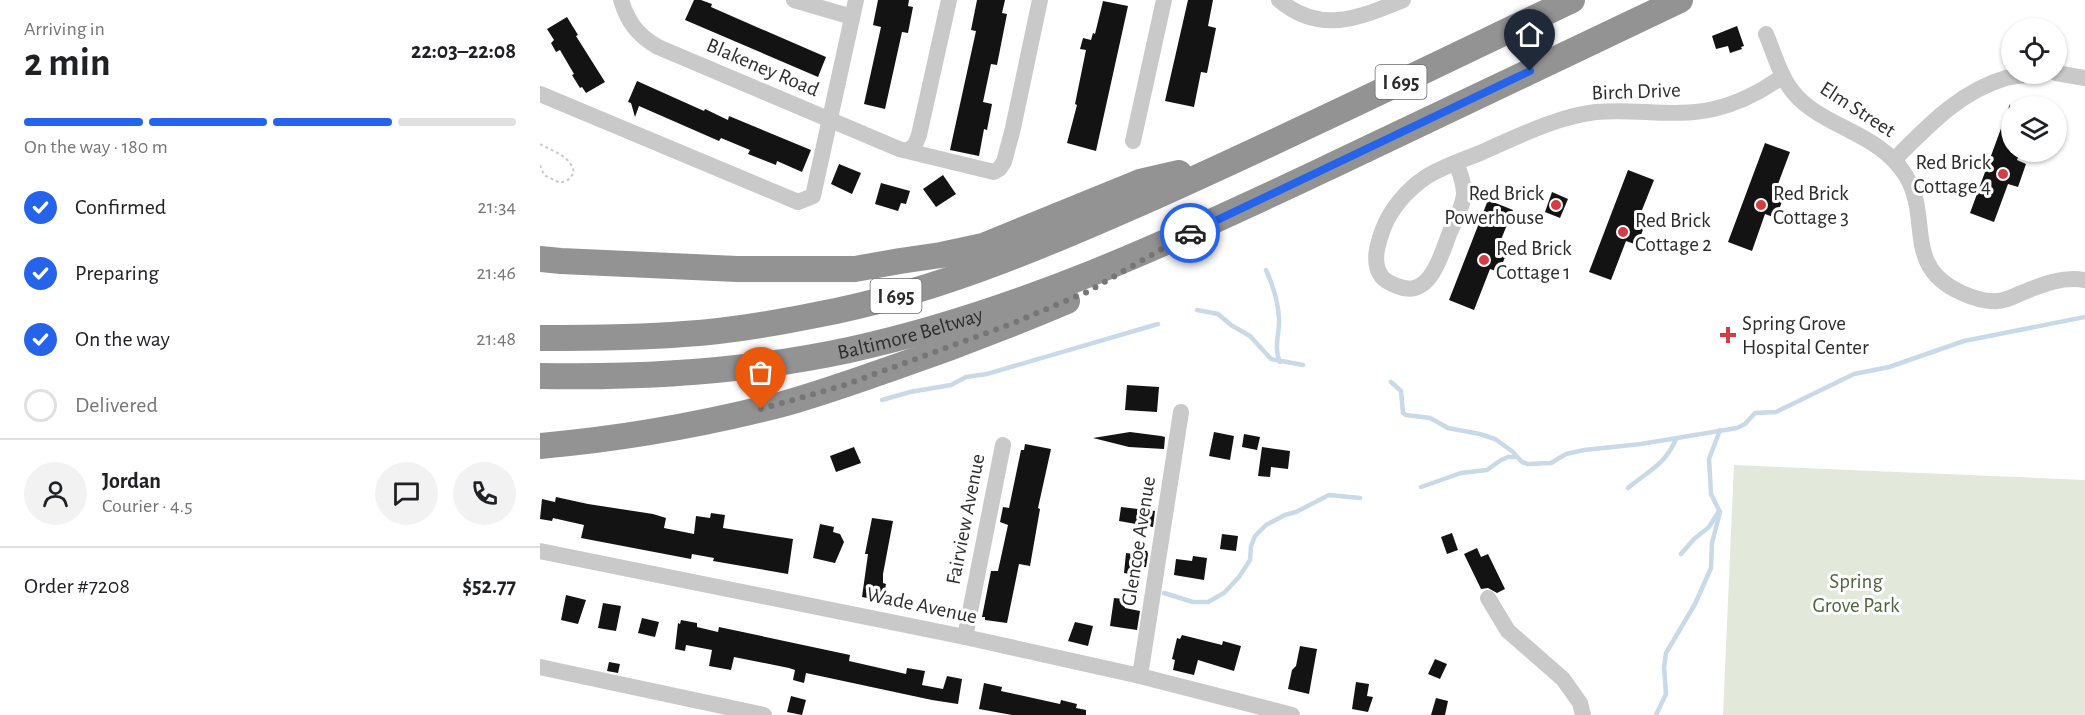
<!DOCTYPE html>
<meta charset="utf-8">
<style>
body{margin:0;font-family:"Alegreya Sans",sans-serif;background:#f2f2f2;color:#202124;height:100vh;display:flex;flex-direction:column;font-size:22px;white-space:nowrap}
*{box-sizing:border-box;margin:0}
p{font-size:20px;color:#757577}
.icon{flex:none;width:33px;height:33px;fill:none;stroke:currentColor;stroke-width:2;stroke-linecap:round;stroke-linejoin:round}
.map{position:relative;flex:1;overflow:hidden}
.details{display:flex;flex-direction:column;background:#fff;width:540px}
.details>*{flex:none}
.fabs{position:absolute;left:1461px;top:18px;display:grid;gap:12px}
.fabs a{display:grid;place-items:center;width:66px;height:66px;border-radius:50%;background:#fff;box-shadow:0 2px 4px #0004;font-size:30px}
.pin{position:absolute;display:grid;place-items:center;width:51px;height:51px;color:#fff;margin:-62px -26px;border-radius:50% 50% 50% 0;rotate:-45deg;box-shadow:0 0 6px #0007}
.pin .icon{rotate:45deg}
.courier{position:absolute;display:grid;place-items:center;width:60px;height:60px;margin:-30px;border:4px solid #2563eb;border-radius:50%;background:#fff;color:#222;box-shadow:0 2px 8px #0007}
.head em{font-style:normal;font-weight:600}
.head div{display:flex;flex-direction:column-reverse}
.head{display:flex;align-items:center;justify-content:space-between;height:102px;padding:0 24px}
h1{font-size:39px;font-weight:600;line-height:45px}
.bar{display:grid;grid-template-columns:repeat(4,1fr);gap:9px 6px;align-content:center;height:72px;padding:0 24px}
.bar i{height:8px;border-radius:4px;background:#e0e0e0}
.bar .active{background:#2563eb}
.bar p{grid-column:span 4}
.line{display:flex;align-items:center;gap:15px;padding:0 24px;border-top:2px solid #e0e0e0}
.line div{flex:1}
.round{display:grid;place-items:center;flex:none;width:63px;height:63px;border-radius:32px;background:#f2f2f2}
ol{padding:0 24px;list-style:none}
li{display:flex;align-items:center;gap:18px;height:66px}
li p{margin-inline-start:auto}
li .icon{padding:6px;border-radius:50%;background:#2563eb;color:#fff;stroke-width:4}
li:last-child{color:#757577}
li i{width:33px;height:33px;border:3px solid #e0e0e0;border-radius:50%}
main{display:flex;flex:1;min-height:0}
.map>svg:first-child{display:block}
</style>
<main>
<section class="details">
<div class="head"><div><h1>2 min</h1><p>Arriving in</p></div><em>22:03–22:08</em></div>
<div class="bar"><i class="active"></i><i class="active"></i><i class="active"></i><i></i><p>On the way · 180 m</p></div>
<ol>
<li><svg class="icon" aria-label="check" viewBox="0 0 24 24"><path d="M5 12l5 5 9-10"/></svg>Confirmed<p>21:34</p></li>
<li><svg class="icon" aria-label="check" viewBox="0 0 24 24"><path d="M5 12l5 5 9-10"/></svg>Preparing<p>21:46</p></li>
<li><svg class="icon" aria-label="check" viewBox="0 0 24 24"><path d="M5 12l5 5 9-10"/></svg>On the way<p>21:48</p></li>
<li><i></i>Delivered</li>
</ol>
<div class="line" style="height:108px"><a class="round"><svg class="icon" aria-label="person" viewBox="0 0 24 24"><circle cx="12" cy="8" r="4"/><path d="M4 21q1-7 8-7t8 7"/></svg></a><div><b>Jordan</b><p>Courier · 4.5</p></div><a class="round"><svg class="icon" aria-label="chat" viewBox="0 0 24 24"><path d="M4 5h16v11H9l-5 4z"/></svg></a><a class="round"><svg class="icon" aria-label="phone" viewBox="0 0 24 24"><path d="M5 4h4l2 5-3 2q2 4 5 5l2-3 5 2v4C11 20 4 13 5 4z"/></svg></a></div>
<div class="line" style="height:78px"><div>Order #7208</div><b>$52.77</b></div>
</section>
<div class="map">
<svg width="1545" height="715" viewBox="0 0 1545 715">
<rect width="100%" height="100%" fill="#fff"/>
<!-- green -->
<polygon fill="#e2e8da" points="1194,465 1545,480 1545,715 1183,715"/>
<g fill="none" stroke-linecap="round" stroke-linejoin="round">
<!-- stream -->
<g stroke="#c8dae7" stroke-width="4.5">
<path d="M726 270C733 285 738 301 739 318 740 333 733 347 740 362"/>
<polyline points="657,310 678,314 691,325 710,336 731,359 763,365"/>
<polyline points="851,382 861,391 863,413 866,415 890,418 908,428 940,434 955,439 972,451 982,462 988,464 1011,463 1026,454 1044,450 1101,444 1197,428 1205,424 1215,413 1236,412 1314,374 1349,367 1424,341 1545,317"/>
<polyline points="342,400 370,392 411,385 426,377 447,374 618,324"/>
<polyline points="881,487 921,473 947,470 961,460 968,457 976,457"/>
<path d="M1088 488C1108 471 1125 465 1136 439"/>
<polyline points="1141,554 1154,539 1169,527 1179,511"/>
<polyline points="624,593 653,602 668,602 684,593 699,577 710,560 711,546 715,536 726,525 745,515 756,512 789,495 820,498"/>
<polyline points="1116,715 1126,694 1124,667 1126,653 1155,604 1171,568 1172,543 1180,512 1171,494 1169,459 1180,430"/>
</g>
</g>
<!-- building -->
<g fill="#131313">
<polygon points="154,0 161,0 172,4 171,7 212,25 286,57 278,77 145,20"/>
<polygon points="338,0 369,0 368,6 373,7 368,33 362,32 345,109 324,104 341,27 333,25"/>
<polygon points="437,0 465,0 462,13 467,14 457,65 451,64 443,102 452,104 447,130 444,129 439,156 410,150 436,31 431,30"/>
<polygon points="648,0 673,0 668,26 676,28 667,73 661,72 654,107 625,101"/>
<polygon points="563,1 588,6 556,151 527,143 537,105 535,104 546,50 540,49 543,38 551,40 553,33 555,34"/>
<polygon points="27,17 38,35 36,36 65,82 46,93 42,87 40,88 32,75 34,74 20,50 16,52 11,43 14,40 7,29"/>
<polygon points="1197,26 1204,46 1201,47 1202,49 1190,53 1188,46 1176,49 1172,36"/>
<polygon points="97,81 164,111 165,109 188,120 189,116 271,150 262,172 237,161 236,165 208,154 210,150 181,138 179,141 99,106 95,117 91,103 88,102"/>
<polygon points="1470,104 1472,152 1480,152 1477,160 1486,164 1478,187 1468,184 1454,222 1430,213"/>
<polygon points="1225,143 1250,152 1235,192 1244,196 1236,218 1225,214 1212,251 1188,242"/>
<polygon points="299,164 321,173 312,194 291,184"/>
<polygon points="1088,170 1114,180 1098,220 1106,222 1097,245 1086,241 1071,280 1049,272"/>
<polygon points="403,175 416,194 396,207 383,189"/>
<polygon points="341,183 370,191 366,204 361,203 358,211 335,204"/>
<polygon points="1012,192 1028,199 1020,218 1005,212"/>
<polygon points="948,200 973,210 958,247 968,250 959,272 950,269 934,310 909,300"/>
<polygon points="587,385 619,387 617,412 585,410"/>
<polygon points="590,432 621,436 625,437 624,449 589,447 553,438"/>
<polygon points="674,432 694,436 690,460 669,456"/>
<polygon points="704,434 720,437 717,450 702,447"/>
<polygon points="485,444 511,449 498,508 500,509 490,566 479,564 467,623 445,620 445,617 442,617 451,571 458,571 468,525 460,522 463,507 469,508 481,450 484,450"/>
<polygon points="314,447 321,463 296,472 290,456"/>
<polygon points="722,447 750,451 748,469 731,467 730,477 718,476"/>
<polygon points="16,497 48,504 113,514 126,518 124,528 154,534 156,516 170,518 171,513 185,515 183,528 253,539 248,574 173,561 174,558 152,554 151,559 41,538 44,525 13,518 12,521 0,519 2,499 15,502"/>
<polygon points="581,507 615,511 613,527 579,521"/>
<polygon points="332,518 353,521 343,574 343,583 346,584 343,601 322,597 328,554 325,554"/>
<polygon points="280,524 294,527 293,532 300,534 304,542 295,563 273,558"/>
<polygon points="912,533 918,550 907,554 901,537"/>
<polygon points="682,534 698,536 696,551 680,549"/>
<polygon points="937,548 941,557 948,554 965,589 957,593 948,588 941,589 924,554"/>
<polygon points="595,549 607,551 608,554 606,567 602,567 600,576 584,573 586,553 594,554"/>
<polygon points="653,556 667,558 664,580 634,575 636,559 652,561"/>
<polygon points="26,595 46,600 38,624 21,620"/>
<polygon points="574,598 584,599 586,601 585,608 600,611 597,630 570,626"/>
<polygon points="63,603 81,606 76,631 58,628"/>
<polygon points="102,618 119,622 115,637 98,633"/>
<polygon points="141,620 157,623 157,627 178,632 179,627 310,655 309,661 366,674 367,668 385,671 382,685 403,689 407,676 422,679 418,704 392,700 266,673 264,683 253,680 255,670 249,668 194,657 191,670 169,666 172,650 146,645 145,651 135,649 138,623 140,624"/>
<polygon points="535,622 553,626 548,646 528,641"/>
<polygon points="642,635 682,645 683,641 701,646 694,671 658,660 654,675 633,670 635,660 632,659 637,638 640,639"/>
<polygon points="760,646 777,649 769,694 748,689 752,670 756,666"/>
<polygon points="895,659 907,664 900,679 888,674"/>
<polygon points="69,662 80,664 78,673 67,671"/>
<polygon points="816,682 829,684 827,696 833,697 828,712 812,709"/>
<polygon points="444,683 462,687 461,691 520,704 521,700 537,704 536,708 546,710 546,715 472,715 439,709"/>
<polygon points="251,696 266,700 262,715 247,712"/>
<polygon points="896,698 908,701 905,715 891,715"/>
</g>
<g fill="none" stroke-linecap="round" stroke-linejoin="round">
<!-- path -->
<path stroke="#c9c9c9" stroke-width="2" stroke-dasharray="3 3" stroke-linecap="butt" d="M0 144C14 152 31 156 34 173L28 180 20 183 4 175 0 165"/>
<!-- minor -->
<g stroke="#c9c9c9" stroke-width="16">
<path d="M81 0C88 22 97 35 118 47L359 149 454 172 459 169 464 162 473 128 500 0"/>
<polyline points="254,0 312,17"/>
<path d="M739 0C780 35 819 18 863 0"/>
<path d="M1226 34C1234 53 1240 76 1253 92 1282 128 1340 132 1366 176 1392 218 1362 267 1422 293 1433 298 1445 302 1457 301 1465 301 1473 297 1479 294 1501 285 1521 276 1545 280"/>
<polyline points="1516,73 1545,78"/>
<polyline points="0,94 258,202 273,196 316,0"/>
<polyline points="593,141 624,0"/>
<polyline points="369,150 375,145 379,135 409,0"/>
<path d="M1354 160C1387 127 1420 91 1466 78 1475 76 1485 75 1494 74"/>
<path d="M916 163C920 173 924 182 924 194 923 207 915 220 910 232 901 254 891 300 857 286 852 284 845 281 842 277 831 263 838 243 843 229 851 208 868 189 886 177 902 167 923 160 940 153 977 137 1015 117 1056 112 1095 108 1135 118 1174 109 1200 103 1221 92 1243 76"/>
<polyline points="0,551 425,637 600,676 752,715"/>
<polyline points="948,598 968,631 1023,679 1040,703 1043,715"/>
<polyline points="425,637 463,445"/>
<polyline points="0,667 224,715"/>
<polyline points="600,676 641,412"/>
</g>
<!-- highway -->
<g stroke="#939393" stroke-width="26">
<polyline points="0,259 21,261 197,269 315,269 360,261 401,255 443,246 600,182 639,173"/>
<path d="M0 338C48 338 96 338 144 334 195 331 246 321 296 311 410 287 517 240 623 193 761 131 896 65 1032 0"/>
<path id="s1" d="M0 376C104 378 207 372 309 350 478 313 633 241 787 168 905 112 1023 56 1140 0"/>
<path d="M0 446C81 439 160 425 239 405 276 395 312 382 347 370 408 349 468 326 527 301"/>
</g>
</g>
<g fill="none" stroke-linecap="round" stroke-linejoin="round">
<!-- done -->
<polyline stroke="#767676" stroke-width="6" stroke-dasharray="0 10.8" points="221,409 302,386 471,324 547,292 650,233"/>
<!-- route -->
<polyline stroke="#2563eb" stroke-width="8" points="650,233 990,71"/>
</g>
<!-- markers -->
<g fill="#d43d44" stroke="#fff" stroke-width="2">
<circle cx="1463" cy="174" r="6"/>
<circle cx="1016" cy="205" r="6"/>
<circle cx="1221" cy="205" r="6"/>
<circle cx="1083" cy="232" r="6"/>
<circle cx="944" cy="260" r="6"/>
<path d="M1185 326h6v6h6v6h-6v6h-6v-6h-6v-6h6z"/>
</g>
<g text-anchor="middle" stroke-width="6" stroke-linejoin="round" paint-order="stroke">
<!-- shield labels -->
<g fill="#fff" stroke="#6b6b6b" stroke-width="1.5">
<rect x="835.5" y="65" width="51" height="34" rx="4.5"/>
<rect x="330.5" y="279" width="51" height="34" rx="4.5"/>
</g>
<g font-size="20" font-weight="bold" fill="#2c2c2c">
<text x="861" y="89">I 695</text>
<text x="356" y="303">I 695</text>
</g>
<!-- street labels -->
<g font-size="21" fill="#2c2c2c" stroke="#fff">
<text transform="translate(223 67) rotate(23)" y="7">Blakeney Road</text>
<text transform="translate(1096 91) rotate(-2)" y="7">Birch Drive</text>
<text transform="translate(1318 109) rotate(33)" y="7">Elm Street</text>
<text dy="7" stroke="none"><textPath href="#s1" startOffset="374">Baltimore Beltway</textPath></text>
<text transform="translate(425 519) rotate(-79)" y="7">Fairview Avenue</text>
<text transform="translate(598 541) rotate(-81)" y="7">Glencoe Avenue</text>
<text transform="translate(382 605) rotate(12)" y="7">Wade Avenue</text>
</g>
<!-- poi labels -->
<g font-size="21" fill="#2c2c2c" stroke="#fff" text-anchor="start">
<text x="1451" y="169" text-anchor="end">Red Brick<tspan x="1451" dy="24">Cottage 4</tspan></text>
<text x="1004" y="200" text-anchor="end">Red Brick<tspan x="1004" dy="24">Powerhouse</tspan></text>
<text x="1233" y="200">Red Brick<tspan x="1233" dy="24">Cottage 3</tspan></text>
<text x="1095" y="227">Red Brick<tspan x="1095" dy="24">Cottage 2</tspan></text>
<text x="956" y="255">Red Brick<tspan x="956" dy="24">Cottage 1</tspan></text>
<text x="1202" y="330">Spring Grove<tspan x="1202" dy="24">Hospital Center</tspan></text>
</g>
<!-- park labels -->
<g font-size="21" fill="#4e633e" stroke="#fff">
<text x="1316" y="588">Spring<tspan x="1316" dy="24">Grove Park</tspan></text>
</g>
</g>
</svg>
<div class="fabs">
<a><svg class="icon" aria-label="locate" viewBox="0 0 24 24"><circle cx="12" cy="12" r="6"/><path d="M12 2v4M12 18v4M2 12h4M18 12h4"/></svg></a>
<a><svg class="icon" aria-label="layers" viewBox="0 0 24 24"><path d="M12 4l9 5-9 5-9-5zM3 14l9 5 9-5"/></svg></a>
</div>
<div class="pin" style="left:221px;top:409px;background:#ea580c"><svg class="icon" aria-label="bag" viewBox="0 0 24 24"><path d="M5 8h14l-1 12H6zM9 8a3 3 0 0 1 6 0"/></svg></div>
<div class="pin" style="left:990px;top:71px;background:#1f2937"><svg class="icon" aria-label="home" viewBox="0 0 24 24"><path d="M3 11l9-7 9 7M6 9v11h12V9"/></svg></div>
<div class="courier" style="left:650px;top:233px"><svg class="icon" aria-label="car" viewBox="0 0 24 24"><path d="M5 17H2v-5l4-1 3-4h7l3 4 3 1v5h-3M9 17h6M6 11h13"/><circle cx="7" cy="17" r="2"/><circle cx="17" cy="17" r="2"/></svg></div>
</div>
</main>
